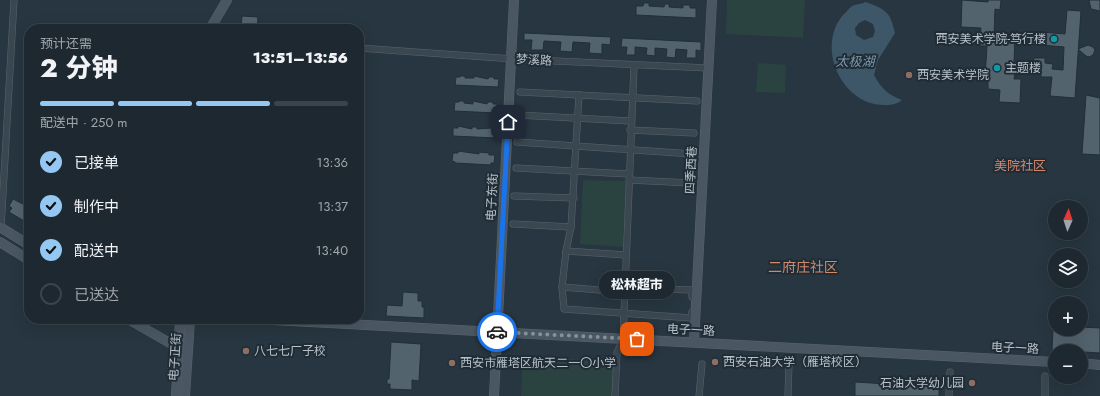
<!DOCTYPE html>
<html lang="zh">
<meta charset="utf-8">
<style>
body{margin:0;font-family:Jost,"Noto Sans SC",sans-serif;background:#253038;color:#f1f3f6;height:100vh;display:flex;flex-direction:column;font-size:15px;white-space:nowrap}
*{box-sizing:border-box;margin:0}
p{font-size:13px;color:#a0a6ab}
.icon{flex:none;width:22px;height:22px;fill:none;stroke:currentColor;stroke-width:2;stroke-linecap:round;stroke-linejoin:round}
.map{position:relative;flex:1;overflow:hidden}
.side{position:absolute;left:24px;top:24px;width:340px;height:300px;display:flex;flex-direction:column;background:#1d2830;border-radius:16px;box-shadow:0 4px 16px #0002,0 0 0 1px #3b444c}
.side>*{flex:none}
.needle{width:26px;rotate:3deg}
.buttons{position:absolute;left:1048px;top:200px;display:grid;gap:8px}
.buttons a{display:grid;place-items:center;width:40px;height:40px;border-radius:50%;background:#1d2830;box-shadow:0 4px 16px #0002,0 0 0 1px #3b444c;font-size:20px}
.pin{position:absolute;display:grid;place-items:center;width:34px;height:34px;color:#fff;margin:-17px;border-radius:8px;box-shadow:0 2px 6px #0006}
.courier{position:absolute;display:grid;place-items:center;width:40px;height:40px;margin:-20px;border:3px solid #1a73e8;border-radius:50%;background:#fff;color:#222;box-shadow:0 1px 5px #0007}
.bubble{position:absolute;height:28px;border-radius:14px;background:#1d2830;box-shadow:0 4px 16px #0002,0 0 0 1px #3b444c;font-size:13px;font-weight:800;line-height:28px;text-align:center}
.headline em{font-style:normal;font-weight:800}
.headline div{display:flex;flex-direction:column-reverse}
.headline{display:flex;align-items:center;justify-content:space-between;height:68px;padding:0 16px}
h1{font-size:26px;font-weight:800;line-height:30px}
.bar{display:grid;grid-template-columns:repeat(4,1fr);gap:6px 4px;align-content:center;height:48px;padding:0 16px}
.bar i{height:5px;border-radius:3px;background:#3b444c}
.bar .selected{background:#94c8f3}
.bar p{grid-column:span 4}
ol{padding:0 16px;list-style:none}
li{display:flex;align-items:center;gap:12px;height:44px}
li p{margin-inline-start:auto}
li .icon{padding:4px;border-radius:50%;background:#94c8f3;color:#111;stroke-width:4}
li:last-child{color:#a0a6ab}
li i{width:22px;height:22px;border:2px solid #3b444c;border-radius:50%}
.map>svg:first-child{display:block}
</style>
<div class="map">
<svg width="1100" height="396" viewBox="0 0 1100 396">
<rect width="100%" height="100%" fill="#273640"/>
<!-- green -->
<g fill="#2a4341">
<polygon points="727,0 805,0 803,38 726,34"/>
<polygon points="758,63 786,65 785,93 756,92"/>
<polygon points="583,180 626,181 623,247 580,244"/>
<polygon points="523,356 614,362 612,396 521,396"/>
</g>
<!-- water -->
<path fill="#3e5768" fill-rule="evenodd" d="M866 2C887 10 890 12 895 33L878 60 874 75C881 88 888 95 902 100 897 104 892 105 885 105 843 106 815 48 843 15 846 13 849 8 852 6 856 4 862 4 866 2ZM865 20 873 24 875 31 873 37 864 40 856 35 855 28 859 23Z"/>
<!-- building -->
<g fill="#53636d" stroke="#222e38">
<polygon points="962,0 988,2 988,0 1001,0 1000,10 995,9 994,35 1015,37 1014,63 1009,62 1008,72 1015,73 1014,79 1021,79 1020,103 999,102 1000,90 988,89 988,77 985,77 987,46 980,46 981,28 961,27"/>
<polygon points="1089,0 1100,0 1100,11 1091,9"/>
<polygon points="644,3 649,3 649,6 664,7 665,4 669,4 669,7 683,8 683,5 690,5 690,8 696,8 696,18 636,15 636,6 643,6"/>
<polygon points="1067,10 1081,11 1075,98 1050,96 1052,77 1041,77 1041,72 1033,71 1034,58 1045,58 1045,63 1053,64 1052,69 1063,70 1064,47 1029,44 1029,31 1065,34"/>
<polygon points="242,16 258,17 257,29 241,29"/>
<polygon points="524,33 611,37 610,45 602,44 602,54 589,53 590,43 573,42 572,52 560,51 561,42 544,41 543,50 531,50 532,40 524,40"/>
<polygon points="622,38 701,42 701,51 696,50 696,58 686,58 687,50 676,49 675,58 666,57 667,49 655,48 655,56 646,55 647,48 635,47 635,55 626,55 627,47 621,47"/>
<polygon points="1088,45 1093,47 1095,50 1093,55 1089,57 1086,56 1078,49"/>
<polygon points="460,76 465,76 465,78 474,78 474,76 488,79 489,77 494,77 494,79 499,79 498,87 455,85 456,77 460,77"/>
<polygon points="1086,95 1100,98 1100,155 1082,154"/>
<polygon points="459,101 464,101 464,103 473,104 473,101 487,104 488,102 493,102 493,104 497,104 497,113 454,111 455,102 459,102"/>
<polygon points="458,126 472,129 472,127 477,127 477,129 491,128 491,129 496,130 496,138 453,136 453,128 458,128"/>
<polygon points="458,151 479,154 479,152 489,153 489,155 495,155 494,163 491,163 491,165 455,163 455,162 452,161 453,153 458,153"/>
<polygon points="13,199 29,207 29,224 9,212 12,208 9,206"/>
<polygon points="403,292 418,293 418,301 422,301 422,307 424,307 424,318 386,316 387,305 402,306"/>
<polygon points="1081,327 1100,328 1100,353 1052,350 1053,329 1081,329"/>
<polygon points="391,342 421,344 419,381 412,380 412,390 390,389 390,384 387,384 387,379 389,379"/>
<polygon points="855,382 919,386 919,384 939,385 939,396 855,396"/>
</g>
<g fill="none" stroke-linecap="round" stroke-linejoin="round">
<defs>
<g id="street">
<polyline points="359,48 512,59 708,68"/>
<polyline points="520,92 697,101"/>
<polyline points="518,115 630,121"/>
<polyline points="630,130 694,133"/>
<polyline points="517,142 693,154"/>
<polyline points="516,168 629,174"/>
<polyline points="629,180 692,183"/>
<polyline points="514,196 574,198"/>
<polyline points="513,224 571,227"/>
<polyline points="1,228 14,0"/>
<polyline points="566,251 571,227 579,95"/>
<polyline points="626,255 566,251 562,287 564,309 692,318 692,312"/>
<polyline points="562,287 625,292"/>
<polyline points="625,288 692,290 692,297"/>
<polyline points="615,396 617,353 623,339 634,66"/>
<polyline points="699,396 702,364"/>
<polyline points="788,396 789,363"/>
<polyline points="949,396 950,372"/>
<polyline points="1045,396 1045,376"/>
</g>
<g id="secondary">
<polyline points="210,29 227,0"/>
<polyline points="0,227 29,245"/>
<polyline points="0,242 29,260"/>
<polyline points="128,319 182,350"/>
<polyline points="254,319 1055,362"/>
<polyline points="694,342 712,0"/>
<polyline points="1081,363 1100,365"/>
<polyline points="176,396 180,319"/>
<polyline points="185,396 190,319"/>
<polyline points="494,396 514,0"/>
</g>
</defs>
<!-- street casing -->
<use href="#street" stroke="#59656d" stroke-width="7"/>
<!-- secondary casing -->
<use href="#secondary" stroke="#59656d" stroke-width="10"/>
<!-- street -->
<use href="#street" stroke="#3b4750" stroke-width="6"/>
<!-- secondary -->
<use href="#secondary" stroke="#4a5763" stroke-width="9"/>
</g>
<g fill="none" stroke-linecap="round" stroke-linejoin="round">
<!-- done -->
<polyline stroke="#85919a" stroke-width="4" stroke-dasharray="0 7.2" points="497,332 637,339"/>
<!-- route -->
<polyline stroke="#1a73e8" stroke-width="5" points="497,332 508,122"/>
</g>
<!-- markers -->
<g fill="#0f9aa8" stroke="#202c36" stroke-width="1.5">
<circle cx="1054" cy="39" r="4"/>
<circle cx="997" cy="68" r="4"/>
</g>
<g fill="#8d6e63" stroke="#202c36" stroke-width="1.5">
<circle cx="909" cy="75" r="4"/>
<circle cx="246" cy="351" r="4"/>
<circle cx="715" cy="362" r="4"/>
<circle cx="452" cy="363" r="4"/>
<circle cx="972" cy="383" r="4"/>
</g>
<g text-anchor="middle" stroke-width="4" stroke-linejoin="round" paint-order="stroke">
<!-- poi labels -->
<g font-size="12" fill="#b8c2ca" stroke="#202c36" text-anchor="start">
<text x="1046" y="43" text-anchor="end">西安美术学院-笃行楼</text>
<text x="1005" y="72">主题楼</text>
<text x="917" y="79">西安美术学院</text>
<text x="254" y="355">八七七厂子校</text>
<text x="723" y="366">西安石油大学（雁塔校区）</text>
<text x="460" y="367">西安市雁塔区航天二一〇小学</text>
<text x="964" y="387" text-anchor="end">石油大学幼儿园</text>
</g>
<!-- street labels -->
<g font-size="12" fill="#b8c2ca" stroke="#202c36">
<text transform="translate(534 60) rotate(3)" y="4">梦溪路</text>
<text transform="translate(691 170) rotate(-87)" y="4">四季西巷</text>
<text transform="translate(492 197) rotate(-87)" y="4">电子东街</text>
<text transform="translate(691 330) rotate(3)" y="4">电子一路</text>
<text transform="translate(1015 348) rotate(3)" y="4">电子一路</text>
<text transform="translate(175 357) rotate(-86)" y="4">电子正街</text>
</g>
<!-- water labels -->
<g font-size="13" font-style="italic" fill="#7a97ab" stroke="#202c36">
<text x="855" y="66">太极湖</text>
</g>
<!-- neighbourhood labels -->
<g font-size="13" fill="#d1886d" stroke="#202c36">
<text x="1020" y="170">美院社区</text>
</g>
<!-- quarter labels -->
<g font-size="14" fill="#d1886d" stroke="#202c36">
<text x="803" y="272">二府庄社区</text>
</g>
</g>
</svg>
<div class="buttons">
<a><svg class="needle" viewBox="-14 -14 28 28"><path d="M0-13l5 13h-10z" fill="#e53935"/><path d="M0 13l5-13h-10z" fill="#a0a6ab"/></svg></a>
<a><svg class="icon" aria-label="layers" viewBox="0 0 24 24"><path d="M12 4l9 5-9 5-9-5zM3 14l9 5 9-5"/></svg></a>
<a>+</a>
<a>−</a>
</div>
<div class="pin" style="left:637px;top:339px;background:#ea580c"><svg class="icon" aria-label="bag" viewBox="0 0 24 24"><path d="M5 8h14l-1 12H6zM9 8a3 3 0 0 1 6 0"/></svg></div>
<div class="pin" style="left:508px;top:122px;background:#1f2937"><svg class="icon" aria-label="home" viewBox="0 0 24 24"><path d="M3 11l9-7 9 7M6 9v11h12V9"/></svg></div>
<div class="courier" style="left:497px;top:332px"><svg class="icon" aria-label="car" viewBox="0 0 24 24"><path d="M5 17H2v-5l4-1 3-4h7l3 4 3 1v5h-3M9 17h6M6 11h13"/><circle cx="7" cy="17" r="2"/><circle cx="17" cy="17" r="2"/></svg></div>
<div class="bubble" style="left:599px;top:271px;width:76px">松林超市</div>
<section class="side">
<div class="headline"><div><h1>2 分钟</h1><p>预计还需</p></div><em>13:51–13:56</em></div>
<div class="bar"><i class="selected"></i><i class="selected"></i><i class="selected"></i><i></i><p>配送中 · 250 m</p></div>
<ol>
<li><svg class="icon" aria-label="check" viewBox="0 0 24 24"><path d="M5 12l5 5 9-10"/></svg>已接单<p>13:36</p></li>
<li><svg class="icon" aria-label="check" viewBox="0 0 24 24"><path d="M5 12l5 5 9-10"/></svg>制作中<p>13:37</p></li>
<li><svg class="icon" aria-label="check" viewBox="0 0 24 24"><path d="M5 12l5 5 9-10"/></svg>配送中<p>13:40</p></li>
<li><i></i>已送达</li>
</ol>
</section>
</div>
